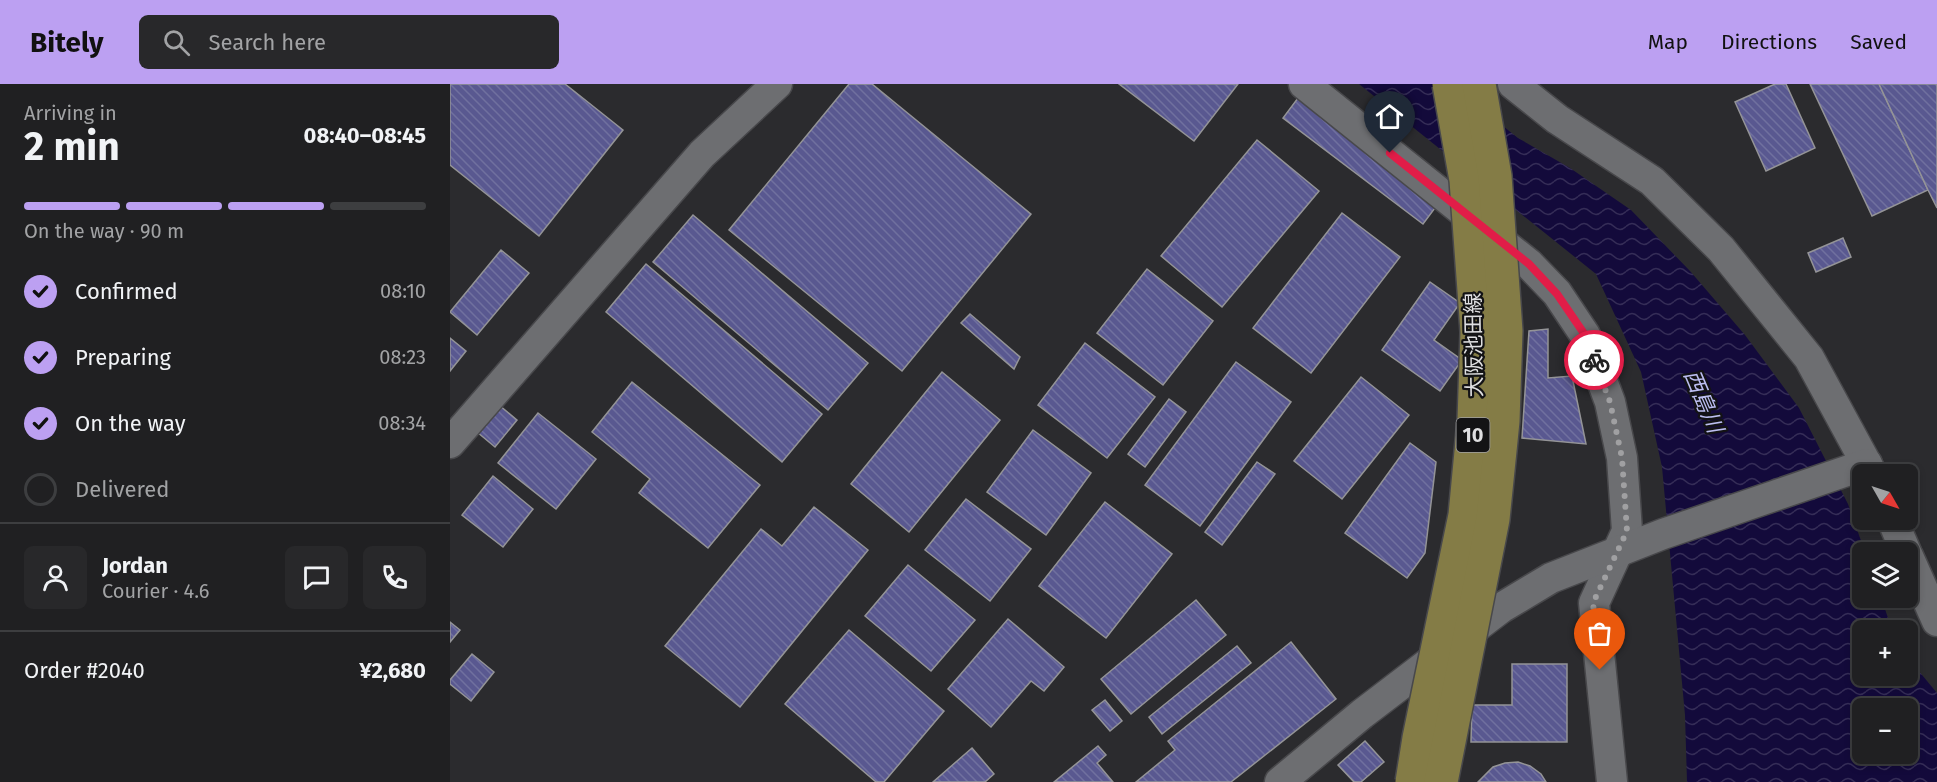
<!DOCTYPE html>
<meta charset="utf-8">
<style>
body{margin:0;font-family:"Fira Sans","Noto Sans JP",sans-serif;background:#28282a;color:#f1f3f6;height:100vh;display:flex;flex-direction:column;font-size:22px;white-space:nowrap}
*{box-sizing:border-box;margin:0}
p{font-size:20px;color:#a2a3a5}
.icon{flex:none;width:33px;height:33px;fill:none;stroke:currentColor;stroke-width:2;stroke-linecap:round;stroke-linejoin:round}
.map{position:relative;flex:1;overflow:hidden}
.details{display:flex;flex-direction:column;background:#202022;width:450px}
.details>*{flex:none}
.needle{width:39px;rotate:129deg}
.fabs{position:absolute;left:1402px;top:380px;display:grid;gap:12px}
.fabs a{display:grid;place-items:center;width:66px;height:66px;border-radius:9px;background:#202022;box-shadow:0 3px 9px #0003,0 0 0 2px #3d3e40;font-size:30px}
.pin{position:absolute;display:grid;place-items:center;width:51px;height:51px;color:#fff;margin:-62px -26px;border-radius:50% 50% 50% 0;rotate:-45deg;box-shadow:0 0 6px #0007}
.pin .icon{rotate:45deg}
.courier{position:absolute;display:grid;place-items:center;width:60px;height:60px;margin:-30px;border:4px solid #e11d48;border-radius:50%;background:#fff;color:#222;box-shadow:0 2px 8px #0007}
.summary em{font-style:normal;font-weight:700}
.summary div{display:flex;flex-direction:column-reverse}
.summary{display:flex;align-items:center;justify-content:space-between;height:102px;padding:0 24px}
h1{font-size:39px;font-weight:700;line-height:45px}
.bar{display:grid;grid-template-columns:repeat(4,1fr);gap:9px 6px;align-content:center;height:72px;padding:0 24px}
.bar i{height:8px;border-radius:4px;background:#3d3e40}
.bar .current{background:#bca0f2}
.bar p{grid-column:span 4}
.line{display:flex;align-items:center;gap:15px;padding:0 24px;border-top:2px solid #3d3e40}
.line div{flex:1}
.round{display:grid;place-items:center;flex:none;width:63px;height:63px;border-radius:9px;background:#28282a}
ol{padding:0 24px;list-style:none}
li{display:flex;align-items:center;gap:18px;height:66px}
li p{margin-inline-start:auto}
li .icon{padding:6px;border-radius:50%;background:#bca0f2;color:#111;stroke-width:4}
li:last-child{color:#a2a3a5}
li i{width:33px;height:33px;border:3px solid #3d3e40;border-radius:50%}
header{display:flex;align-items:center;gap:36px;box-sizing:border-box;height:84px;padding:0 30px;background:#bca0f2;color:#111}
header strong{font-size:28px}
nav{display:flex;gap:33px;margin-inline-start:auto;font-size:21px}
.search{width:420px;height:54px;background:#28282a;display:flex;align-items:center;gap:15px;box-sizing:border-box;padding:0 21px;border-radius:9px;color:#a2a3a5;font-size:22px}
main{display:flex;flex:1;min-height:0}
.map>svg:first-child{display:block}
</style>
<header>
<strong>Bitely</strong>
<div class="search"><svg class="icon" aria-label="search" viewBox="0 0 24 24"><circle cx="10" cy="10" r="6"/><path d="M15 15l6 6"/></svg>Search here</div>
<nav><a>Map</a><a>Directions</a><a>Saved</a></nav>
</header>
<main>
<section class="details">
<div class="summary"><div><h1>2 min</h1><p>Arriving in</p></div><em>08:40–08:45</em></div>
<div class="bar"><i class="current"></i><i class="current"></i><i class="current"></i><i></i><p>On the way · 90 m</p></div>
<ol>
<li><svg class="icon" aria-label="check" viewBox="0 0 24 24"><path d="M5 12l5 5 9-10"/></svg>Confirmed<p>08:10</p></li>
<li><svg class="icon" aria-label="check" viewBox="0 0 24 24"><path d="M5 12l5 5 9-10"/></svg>Preparing<p>08:23</p></li>
<li><svg class="icon" aria-label="check" viewBox="0 0 24 24"><path d="M5 12l5 5 9-10"/></svg>On the way<p>08:34</p></li>
<li><i></i>Delivered</li>
</ol>
<div class="line" style="height:108px"><a class="round"><svg class="icon" aria-label="person" viewBox="0 0 24 24"><circle cx="12" cy="8" r="4"/><path d="M4 21q1-7 8-7t8 7"/></svg></a><div><b>Jordan</b><p>Courier · 4.6</p></div><a class="round"><svg class="icon" aria-label="chat" viewBox="0 0 24 24"><path d="M4 5h16v11H9l-5 4z"/></svg></a><a class="round"><svg class="icon" aria-label="phone" viewBox="0 0 24 24"><path d="M5 4h4l2 5-3 2q2 4 5 5l2-3 5 2v4C11 20 4 13 5 4z"/></svg></a></div>
<div class="line" style="height:78px"><div>Order #2040</div><b>¥2,680</b></div>
</section>
<div class="map">
<svg width="1487" height="698" viewBox="0 0 1487 698">
<defs>
<pattern id="water-waves" width="16" height="10" patternUnits="userSpaceOnUse" patternTransform="scale(1.5)"><rect width="16" height="10" fill="#130a3b"/><path d="M0 5q4-4 8 0t8 0" fill="none" stroke="#352d57"/></pattern>
<pattern id="building-back-hatch" width="6" height="6" patternUnits="userSpaceOnUse" patternTransform="scale(1.5)"><rect width="6" height="6" fill="#595890"/><path d="M-1 5l2 2M0 0l6 6M5-1l2 2" fill="none" stroke="#70709f"/></pattern>
</defs>
<rect width="100%" height="100%" fill="#2b2b2e"/>
<!-- water -->
<path fill="url(#water-waves)" fill-rule="evenodd" d="M909 0H1000L1068 54 1120 84 1181 126 1240 187 1295 251 1349 324 1398 420 1415 468H1413V513H1431L1442 546H1413V591H1458V574L1487 609V698H1237L1235 631 1212 383 1191 288 1146 190ZM1413 624H1458V669H1413Z"/>
<!-- building -->
<g fill="url(#building-back-hatch)" stroke="#949497" stroke-width="1.5">
<polygon points="0,0 115,0 173,46 89,152 0,81"/>
<polygon points="399,0 422,0 581,130 452,287 279,146"/>
<polygon points="669,0 788,0 744,57"/>
<polygon points="1325,0 1336,0 1365,64 1316,87 1285,18"/>
<polygon points="1360,0 1429,0 1478,106 1422,132"/>
<polygon points="1429,0 1487,0 1487,124 1478,106"/>
<polygon points="848,14 988,120 973,140 833,34"/>
<polygon points="807,56 869,107 772,223 711,172"/>
<polygon points="892,129 950,173 861,289 803,244"/>
<polygon points="243,131 418,279 378,326 203,178"/>
<polygon points="1393,154 1401,173 1366,188 1358,169"/>
<polygon points="51,166 79,189 27,251 0,228"/>
<polygon points="196,180 372,330 332,378 156,228"/>
<polygon points="697,185 763,237 713,301 647,249"/>
<polygon points="980,198 1010,219 984,256 1012,276 990,307 932,266"/>
<polygon points="520,230 570,273 564,285 511,239"/>
<polygon points="1098,245 1098,294 1122,292 1136,360 1072,354 1079,247"/>
<polygon points="0,254 16,267 0,287"/>
<polygon points="635,259 705,313 657,374 588,321"/>
<polygon points="786,278 841,318 750,442 695,401"/>
<polygon points="492,288 550,336 459,448 401,400"/>
<polygon points="911,293 959,331 892,415 844,377"/>
<polygon points="182,298 310,401 258,464 189,409 200,395 142,348"/>
<polygon points="719,315 736,328 695,383 678,370"/>
<polygon points="49,321 67,336 45,363 27,348"/>
<polygon points="88,329 146,375 106,425 48,379"/>
<polygon points="583,346 641,389 596,451 537,408"/>
<polygon points="960,359 986,378 975,469 957,494 895,449"/>
<polygon points="807,378 825,390 772,461 755,448"/>
<polygon points="43,392 83,425 53,463 12,431"/>
<polygon points="516,415 581,465 540,517 475,466"/>
<polygon points="655,418 722,470 656,554 589,502"/>
<polygon points="364,423 418,466 290,623 215,562 311,445 332,462"/>
<polygon points="458,481 525,536 481,587 415,532"/>
<polygon points="746,516 776,551 681,630 651,595"/>
<polygon points="558,535 614,583 594,607 581,597 541,643 498,605"/>
<polygon points="0,538 10,546 0,558"/>
<polygon points="399,546 494,627 434,698 426,698 335,620"/>
<polygon points="841,558 886,615 781,698 686,698 725,666 718,657"/>
<polygon points="787,562 801,579 712,650 699,633"/>
<polygon points="22,570 44,588 21,617 0,600 0,596"/>
<polygon points="1062,580 1117,580 1117,658 1021,658 1022,621 1062,621"/>
<polygon points="655,616 672,637 660,647 642,626"/>
<polygon points="915,657 934,678 911,698 904,698 888,681"/>
<polygon points="648,662 656,671 647,679 663,698 604,698"/>
<polygon points="522,664 544,690 535,698 483,698"/>
<polygon points="1068,678 1080,682 1091,690 1096,698 1028,698 1043,683 1055,679"/>
</g>
<g fill="none" stroke-linecap="round" stroke-linejoin="round">
<defs>
<g id="minor">
<polyline points="854,0 1079,180 1107,209 1135,251 1160,318 1172,374 1177,447 1144,519 1162,698"/>
<polyline points="1063,0 1107,35 1202,97 1271,165 1359,274 1422,390"/>
<polyline points="0,359 252,70 327,0"/>
<polyline points="1442,435 1456,468"/>
<polyline points="1458,472 1487,537"/>
<polyline points="830,698 912,630 1051,524 1101,494 1213,450 1417,380"/>
</g>
</defs>
<!-- minor casing -->
<use href="#minor" stroke="#48484b" stroke-width="33"/>
<!-- minor -->
<use href="#minor" stroke="#6d6e71" stroke-width="30"/>
<defs>
<g id="major-bridge">
<polyline points="962,698 969,654 1015,431 1024,336 1027,248 1016,96 999,0"/>
<polyline points="991,698 1043,435 1053,337 1056,247 1045,92 1029,0"/>
</g>
</defs>
<!-- major-bridge casing -->
<use href="#major-bridge" stroke="#48484b" stroke-width="36" stroke-linecap="butt"/>
<!-- major-bridge -->
<use href="#major-bridge" stroke="#847c46" stroke-width="33"/>
</g>
<g fill="none" stroke-linecap="round" stroke-linejoin="round">
<!-- done -->
<polyline stroke="#a0a0a2" stroke-width="6" stroke-dasharray="0 10.8" points="1144,276 1160,318 1172,374 1177,447 1143,519 1150,586"/>
<!-- route -->
<polyline stroke="#e11d48" stroke-width="8" points="940,69 1079,180 1107,210 1135,251 1144,276"/>
</g>
<g text-anchor="middle" stroke-width="4.5" stroke-linejoin="round" paint-order="stroke">
<!-- shield labels -->
<rect fill="#131315" stroke="#a2a2a4" stroke-width="1.5" x="1006.5" y="334" width="33" height="34" rx="4.5"/>
<g font-size="20" font-weight="bold" fill="#dfdfe1">
<text x="1023" y="358">10</text>
</g>
<!-- street labels -->
<g font-size="21" fill="#dfdfe1" stroke="#131315">
<text transform="translate(1024 261) rotate(-91)" y="7">大阪池田線</text>
</g>
<!-- water labels -->
<g font-size="22" font-style="italic" fill="#bcbef1" stroke="#131315">
<text transform="translate(1254 317) rotate(67)" y="8">西島川</text>
</g>
</g>
</svg>
<div class="fabs">
<a><svg class="needle" viewBox="-14 -14 28 28"><path d="M0-13l5 13h-10z" fill="#e53935"/><path d="M0 13l5-13h-10z" fill="#a2a3a5"/></svg></a>
<a><svg class="icon" aria-label="layers" viewBox="0 0 24 24"><path d="M12 4l9 5-9 5-9-5zM3 14l9 5 9-5"/></svg></a>
<a>+</a>
<a>−</a>
</div>
<div class="pin" style="left:1150px;top:586px;background:#ea580c"><svg class="icon" aria-label="bag" viewBox="0 0 24 24"><path d="M5 8h14l-1 12H6zM9 8a3 3 0 0 1 6 0"/></svg></div>
<div class="pin" style="left:940px;top:69px;background:#1f2937"><svg class="icon" aria-label="home" viewBox="0 0 24 24"><path d="M3 11l9-7 9 7M6 9v11h12V9"/></svg></div>
<div class="courier" style="left:1144px;top:276px"><svg class="icon" aria-label="bike" viewBox="0 0 24 24"><circle cx="6" cy="16" r="4"/><circle cx="18" cy="16" r="4"/><path d="M6 16l4-8h5l3 8M10 8l3 8H6M13 5h3"/></svg></div>
</div>
</main>
